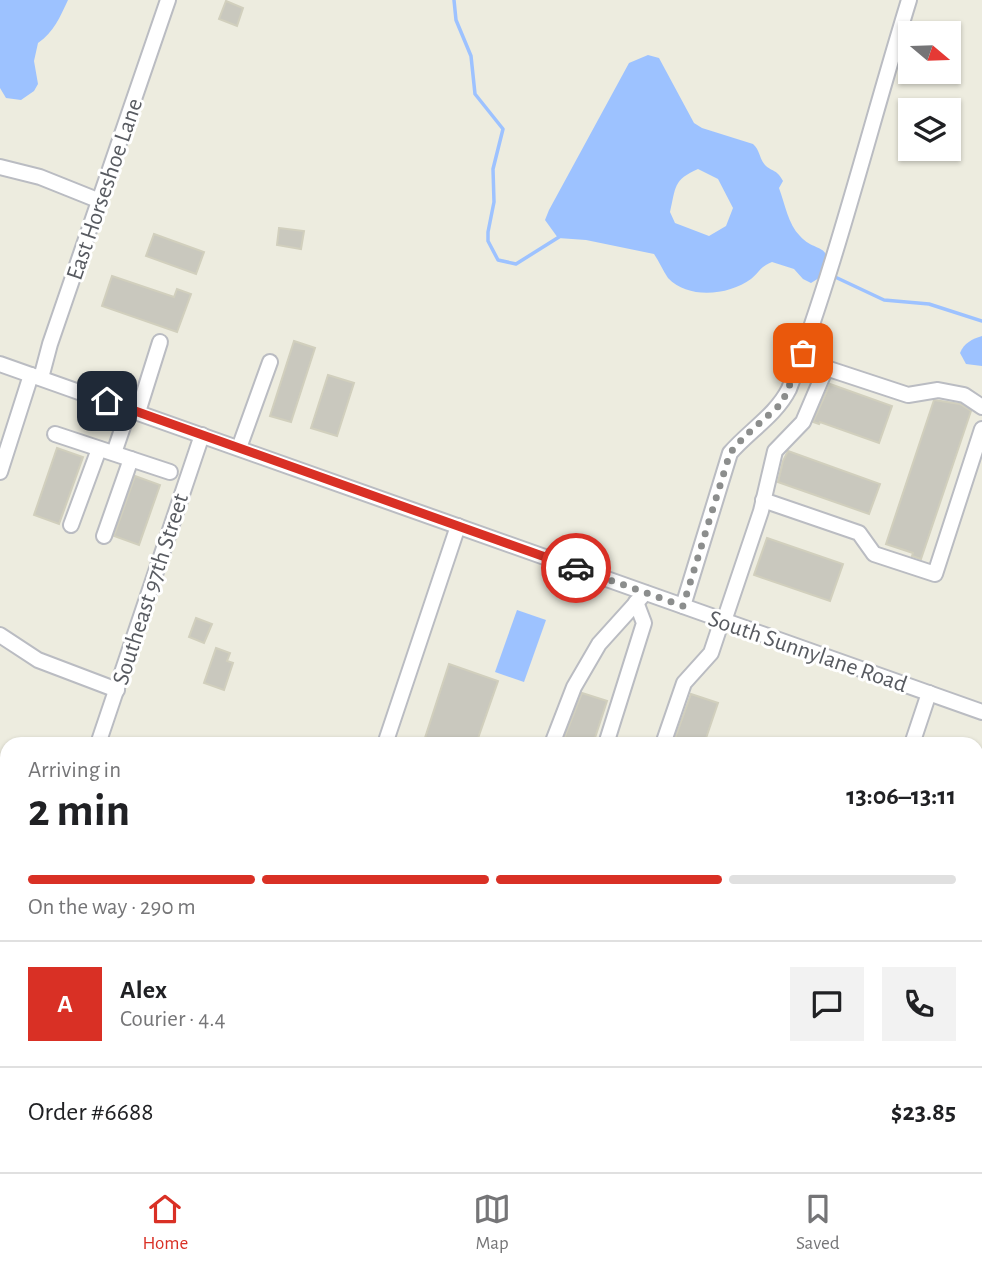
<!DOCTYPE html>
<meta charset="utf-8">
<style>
body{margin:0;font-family:"Alegreya Sans",sans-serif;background:#f2f2f2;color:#202124;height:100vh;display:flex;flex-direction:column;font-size:26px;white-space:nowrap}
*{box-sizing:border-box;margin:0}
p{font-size:23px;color:#757577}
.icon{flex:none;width:38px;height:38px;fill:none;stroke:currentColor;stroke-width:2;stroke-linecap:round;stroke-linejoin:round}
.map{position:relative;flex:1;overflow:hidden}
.details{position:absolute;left:0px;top:737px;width:984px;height:436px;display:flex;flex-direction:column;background:#fff;border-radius:21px 21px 0 0;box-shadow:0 2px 5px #0004}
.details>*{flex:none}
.needle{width:46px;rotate:109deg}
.fabs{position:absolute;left:898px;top:21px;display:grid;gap:14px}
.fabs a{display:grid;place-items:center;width:63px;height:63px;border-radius:0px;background:#fff;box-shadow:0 2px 5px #0004;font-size:35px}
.pin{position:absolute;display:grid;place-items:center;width:60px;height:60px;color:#fff;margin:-30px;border-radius:14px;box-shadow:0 4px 10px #0006}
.courier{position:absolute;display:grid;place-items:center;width:70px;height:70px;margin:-35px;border:5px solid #d93025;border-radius:50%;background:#fff;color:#222;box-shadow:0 2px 9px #0007}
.headline em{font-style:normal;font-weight:600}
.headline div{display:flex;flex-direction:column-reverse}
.headline{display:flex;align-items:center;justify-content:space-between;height:119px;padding:0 28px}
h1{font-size:46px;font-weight:600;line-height:52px}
.bar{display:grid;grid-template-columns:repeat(4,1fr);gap:10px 7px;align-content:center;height:84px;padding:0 28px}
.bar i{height:9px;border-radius:5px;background:#e0e0e0}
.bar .selected{background:#d93025}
.bar p{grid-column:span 4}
.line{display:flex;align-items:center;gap:18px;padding:0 28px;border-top:2px solid #e0e0e0}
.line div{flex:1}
.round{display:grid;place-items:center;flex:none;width:74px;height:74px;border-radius:0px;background:#f2f2f2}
.tabs{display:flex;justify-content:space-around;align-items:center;height:98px;border-top:2px solid #e0e0e0;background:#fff;font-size:19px;color:#757577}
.tabs a{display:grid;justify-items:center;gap:4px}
.tabs .selected{color:#d93025}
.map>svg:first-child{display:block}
</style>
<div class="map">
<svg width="982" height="1172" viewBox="0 0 982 1172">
<rect width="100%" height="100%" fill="#edecdf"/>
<!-- water -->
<g fill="#9dc2ff" fill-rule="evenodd">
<path d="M0 0H68C60 17 54 32 38 43L34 61 38 84 34 91 21 100 6 98 0 88Z"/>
<path d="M648 55 659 58 694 123 702 128 753 144C760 150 759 158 765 165 772 172 777 169 783 181L779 188C785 204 788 224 800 236 815 253 832 242 827 273L811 283 803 279 794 269 772 262C758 268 760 272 751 279 729 295 689 300 668 278 663 271 659 261 654 254L586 240 558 238 545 220 549 210 629 63ZM698 169 718 179 733 208 726 226 709 236 675 223 670 212C676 187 673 180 698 169Z"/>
<path d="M982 336V366L966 364 960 353C964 343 972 339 982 336Z"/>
<polygon points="517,610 546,620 524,682 495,672"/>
</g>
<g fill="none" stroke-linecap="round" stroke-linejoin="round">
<!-- stream -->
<g stroke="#9dc2ff" stroke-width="3.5">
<polyline points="454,0 456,20 471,56 475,94 503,129 493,169 494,202 488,232 488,241 498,260 516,264 559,237"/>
<polyline points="833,276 884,300 929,304 982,321"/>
</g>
</g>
<!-- building -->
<g fill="#c9c8be" stroke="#d1cfbd" stroke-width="2">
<polygon points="226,1 243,8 237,26 219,19"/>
<polygon points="279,228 304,231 301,249 277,245"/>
<polygon points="154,234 204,252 196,274 146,256"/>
<polygon points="112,276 174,297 177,289 191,294 177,332 102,306"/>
<polygon points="294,341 315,348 291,422 270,416"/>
<polygon points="328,375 354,383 337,436 311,428"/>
<polygon points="830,384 892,406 879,443 820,422 819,424 813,422"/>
<polygon points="934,400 960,404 971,411 921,559 912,556 913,553 886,544"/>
<polygon points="57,448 83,457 59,524 34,515"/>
<polygon points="788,451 880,484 869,514 778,482 783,461"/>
<polygon points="135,476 160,485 139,545 114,536"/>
<polygon points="767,538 843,564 830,601 754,575"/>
<polygon points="196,618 212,624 204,643 189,637"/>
<polygon points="216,648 230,653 227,661 233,663 224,690 204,683"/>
<polygon points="449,664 498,681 476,744 423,744"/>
<polygon points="582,693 607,701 593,744 562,744"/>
<polygon points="691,694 718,703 704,744 673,744"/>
</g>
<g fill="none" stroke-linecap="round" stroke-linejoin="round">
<defs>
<g id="minor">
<polyline points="0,167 40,177 100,201"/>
<polyline points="0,364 982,712"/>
<polyline points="41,378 50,344 168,0"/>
<polyline points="138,412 160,342"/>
<polyline points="55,434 170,472"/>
<polyline points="239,448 270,362"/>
<polyline points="114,453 129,409"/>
<polyline points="0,472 31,375"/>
<polyline points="763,500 859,533 874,554 935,574 982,429"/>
<polyline points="71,525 99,449"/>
<polyline points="104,536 131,459"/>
<path d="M683 606 730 453C749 431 776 415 789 389 837 262 869 130 909 0"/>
<polyline points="724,621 761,511 775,451 803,422 826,368 908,395 938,390 964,395 982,407"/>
<polyline points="0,635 38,660 117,690"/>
<polyline points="98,744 202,435"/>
<polyline points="385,744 458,526"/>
<polyline points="552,744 574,687 599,644 645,593"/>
<polyline points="606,744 644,623 636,602"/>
<polyline points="663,744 684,683 711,653 722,620"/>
<polyline points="912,744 929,693"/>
<polyline points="0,1053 7,1031"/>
<polyline points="0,1151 9,1172"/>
</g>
</defs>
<!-- minor casing -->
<use href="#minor" stroke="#babcc2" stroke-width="18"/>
<!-- minor -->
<use href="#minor" stroke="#fff" stroke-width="14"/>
</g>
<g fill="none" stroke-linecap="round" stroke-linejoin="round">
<!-- done -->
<polyline stroke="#8c8e8d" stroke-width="7" stroke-dasharray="0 12.6" points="576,568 683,606 730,453 744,437 782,403 803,353"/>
<!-- route -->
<polyline stroke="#d93025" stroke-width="9" points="107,401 576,568"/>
</g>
<g text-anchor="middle" stroke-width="6" stroke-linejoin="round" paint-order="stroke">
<!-- street labels -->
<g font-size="24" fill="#585b61" stroke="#fff">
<text transform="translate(104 189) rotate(-71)" y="8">East Horseshoe Lane</text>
<text transform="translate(150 589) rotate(-72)" y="8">Southeast 97th Street</text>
<text transform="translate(808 651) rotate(19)" y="8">South Sunnylane Road</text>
</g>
</g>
</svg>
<div class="fabs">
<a><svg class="needle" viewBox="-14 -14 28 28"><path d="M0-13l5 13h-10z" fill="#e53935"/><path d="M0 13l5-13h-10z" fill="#757577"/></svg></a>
<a><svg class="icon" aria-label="layers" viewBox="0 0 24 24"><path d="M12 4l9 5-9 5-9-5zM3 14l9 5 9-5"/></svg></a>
</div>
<div class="pin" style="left:803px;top:353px;background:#ea580c"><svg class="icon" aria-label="bag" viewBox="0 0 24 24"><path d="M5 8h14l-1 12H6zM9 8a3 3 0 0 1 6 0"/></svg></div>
<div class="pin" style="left:107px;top:401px;background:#1f2937"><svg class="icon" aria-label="home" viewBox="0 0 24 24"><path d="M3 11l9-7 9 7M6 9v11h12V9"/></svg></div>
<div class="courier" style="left:576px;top:568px"><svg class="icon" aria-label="car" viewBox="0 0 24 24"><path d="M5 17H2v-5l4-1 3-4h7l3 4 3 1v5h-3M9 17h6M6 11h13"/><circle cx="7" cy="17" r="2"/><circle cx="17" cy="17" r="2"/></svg></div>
<section class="details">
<div class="headline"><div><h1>2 min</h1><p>Arriving in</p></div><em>13:06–13:11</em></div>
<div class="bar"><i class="selected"></i><i class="selected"></i><i class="selected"></i><i></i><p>On the way · 290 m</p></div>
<div class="line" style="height:126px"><b class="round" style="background:#d93025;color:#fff">A</b><div><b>Alex</b><p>Courier · 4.4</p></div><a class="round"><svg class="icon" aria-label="chat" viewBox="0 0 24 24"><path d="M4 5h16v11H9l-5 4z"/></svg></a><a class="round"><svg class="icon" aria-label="phone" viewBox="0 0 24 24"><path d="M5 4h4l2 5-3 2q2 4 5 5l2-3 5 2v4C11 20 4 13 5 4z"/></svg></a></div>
<div class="line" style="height:91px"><div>Order #6688</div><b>$23.85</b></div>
</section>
</div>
<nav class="tabs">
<a class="selected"><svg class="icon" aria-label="home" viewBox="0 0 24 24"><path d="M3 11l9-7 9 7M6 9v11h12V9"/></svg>Home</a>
<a><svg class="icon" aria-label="map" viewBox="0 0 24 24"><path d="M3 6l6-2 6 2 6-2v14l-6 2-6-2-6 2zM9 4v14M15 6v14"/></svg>Map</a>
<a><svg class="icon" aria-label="saved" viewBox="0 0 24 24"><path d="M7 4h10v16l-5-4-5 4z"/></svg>Saved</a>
</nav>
